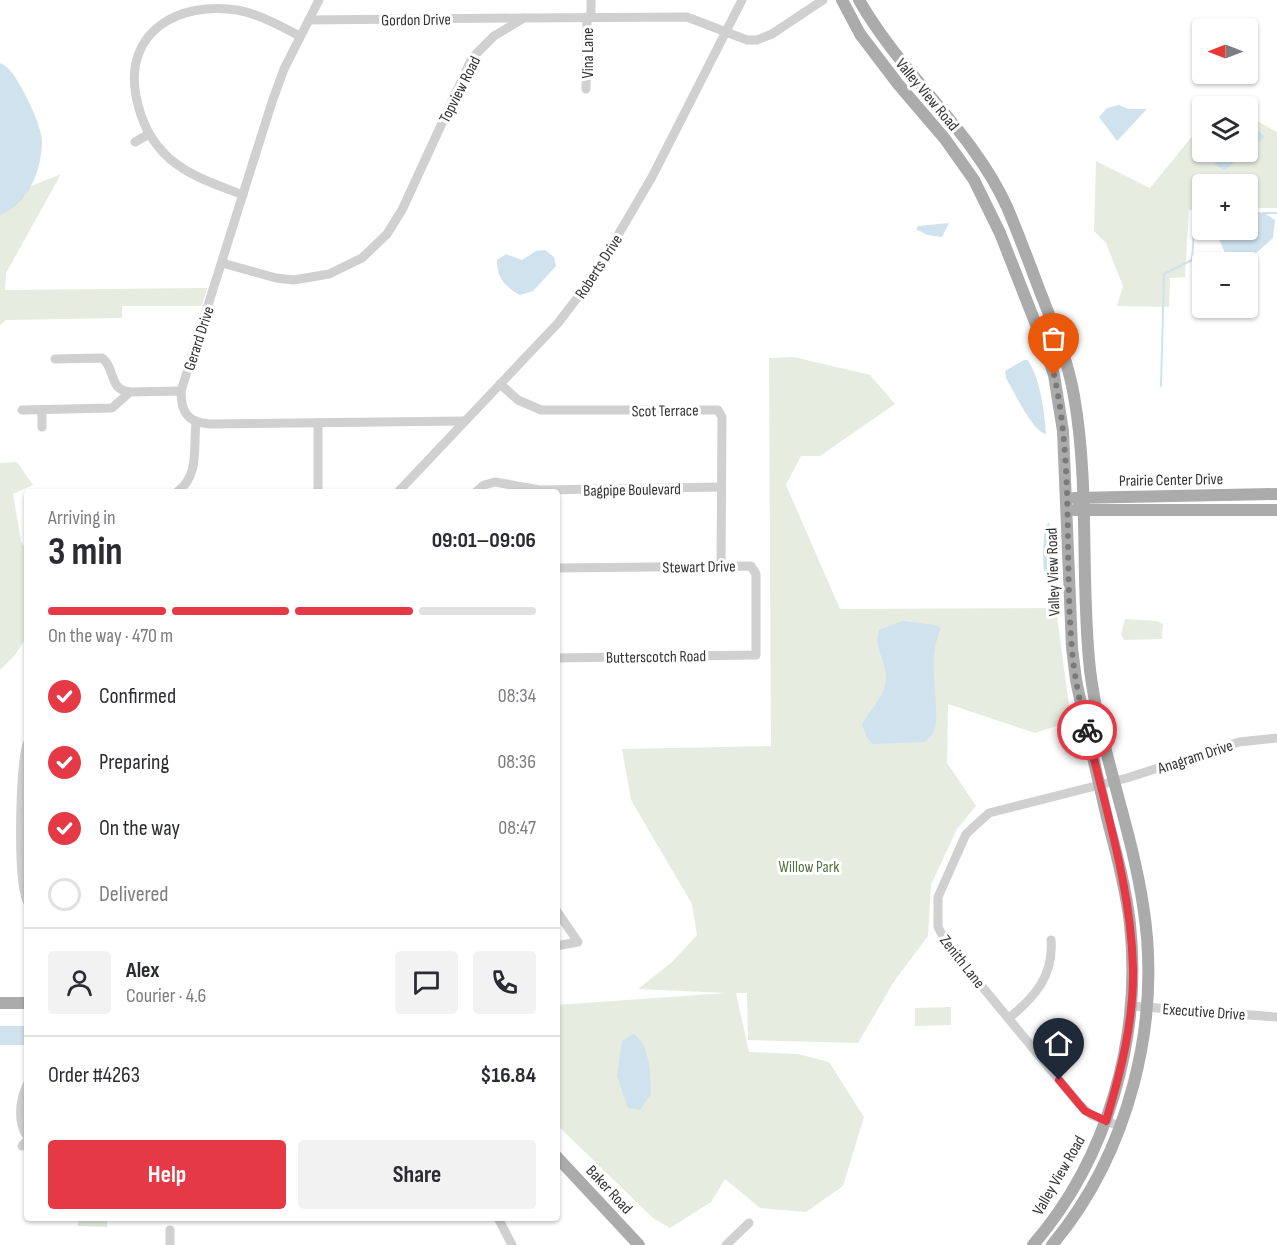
<!DOCTYPE html>
<meta charset="utf-8">
<style>
body{margin:0;font-family:"Sofia Sans Condensed",sans-serif;background:#f2f2f3;color:#2b2b33;height:100vh;display:flex;flex-direction:column;font-size:22px;white-space:nowrap}
*{box-sizing:border-box;margin:0}
p{font-size:20px;color:#7c7c81}
.icon{flex:none;width:33px;height:33px;fill:none;stroke:currentColor;stroke-width:2;stroke-linecap:round;stroke-linejoin:round}
.map{position:relative;flex:1;overflow:hidden}
.sheet{position:absolute;left:24px;top:489px;width:536px;height:732px;display:flex;flex-direction:column;background:#fff;border-radius:6px;box-shadow:0 2px 4px #0004}
.sheet>*{flex:none}
.needle{width:39px;rotate:270deg}
.tools{position:absolute;left:1192px;top:18px;display:grid;gap:12px}
.tools a{display:grid;place-items:center;width:66px;height:66px;border-radius:6px;background:#fff;box-shadow:0 2px 4px #0004;font-size:30px}
.pin{position:absolute;display:grid;place-items:center;width:51px;height:51px;color:#fff;margin:-62px -26px;border-radius:50% 50% 50% 0;rotate:-45deg;box-shadow:0 0 6px #0007}
.pin .icon{rotate:45deg}
.courier{position:absolute;display:grid;place-items:center;width:60px;height:60px;margin:-30px;border:4px solid #e63946;border-radius:50%;background:#fff;color:#222;box-shadow:0 2px 8px #0007}
.head em{font-style:normal;font-weight:700}
.head div{display:flex;flex-direction:column-reverse}
.head{display:flex;align-items:center;justify-content:space-between;height:102px;padding:0 24px}
h1{font-size:39px;font-weight:700;line-height:45px}
.bar{display:grid;grid-template-columns:repeat(4,1fr);gap:9px 6px;align-content:center;height:72px;padding:0 24px}
.bar i{height:8px;border-radius:4px;background:#e1e1e2}
.bar .current{background:#e63946}
.bar p{grid-column:span 4}
.line{display:flex;align-items:center;gap:15px;padding:0 24px;border-top:2px solid #e1e1e2}
.line div{flex:1}
.round{display:grid;place-items:center;flex:none;width:63px;height:63px;border-radius:6px;background:#f2f2f3}
ol{padding:0 24px;list-style:none}
li{display:flex;align-items:center;gap:18px;height:66px}
li p{margin-inline-start:auto}
li .icon{padding:6px;border-radius:50%;background:#e63946;color:#fff;stroke-width:4}
li:last-child{color:#7c7c81}
li i{width:33px;height:33px;border:3px solid #e1e1e2;border-radius:50%}
.cta{display:flex;gap:12px;margin-top:auto;padding:12px 24px}
.cta a{flex:1;height:69px;border-radius:6px;background:#e63946;color:#fff;font-size:24px;font-weight:700;line-height:69px;text-align:center}
.cta a+a{background:#f2f2f3;color:#2b2b33}
.map>svg:first-child{display:block}
</style>
<div class="map">
<svg width="1277" height="1245" viewBox="0 0 1277 1245">
<rect width="100%" height="100%" fill="#fff"/>
<!-- green -->
<g fill="#e6ecdf">
<polygon points="1248,116 1277,132 1277,208 1248,208 1248,184 1203,184 1203,209 1189,210 1185,277 1170,278 1169,307 1117,306 1123,286 1106,243 1094,231 1096,161 1150,188 1203,123 1203,152 1248,152"/>
<polygon points="61,174 6,273 5,290 207,288 202,306 122,306 122,318 6,320 0,325 0,199"/>
<polygon points="794,357 870,375 895,404 820,456 801,456 786,485 840,609 1056,608 1071,721 1035,733 948,704 947,763 976,806 957,829 931,885 928,936 895,980 858,1043 748,1040 747,993 736,993 749,1052 798,1054 829,1062 864,1117 843,1186 806,1212 760,1208 725,1179 711,1202 670,1228 653,1218 557,1125 556,1005 727,993 638,989 672,962 697,935 692,904 631,800 622,749 771,746 769,358"/>
<polygon points="17,462 33,485 13,494 21,541 27,552 27,636 15,655 0,670 0,463"/>
<polygon points="1125,619 1157,621 1163,624 1162,639 1124,640 1121,634"/>
<polygon points="951,1007 951,1025 915,1026 915,1008"/>
<polygon points="78,1218 107,1218 107,1227 78,1226"/>
</g>
<!-- water -->
<g fill="#cfe2ee">
<path d="M0 63C11 68 15 77 21 87 28 99 43 130 42 143 41 172 28 204 0 215Z"/>
<polygon points="1119,105 1128,109 1147,109 1117,141 1099,117 1107,108"/>
<polygon points="1252,125 1265,137 1248,150 1248,130"/>
<polygon points="1229,152 1246,152 1225,170 1214,164"/>
<polygon points="1248,210 1264,213 1275,220 1273,238 1246,262 1229,262 1215,230 1248,230"/>
<polygon points="949,223 942,237 927,235 916,229 918,226"/>
<path d="M545 250 554 257 556 266 533 291 520 295C504 286 497 278 497 260L506 254 522 260 536 251Z"/>
<path d="M1024 360H1028C1041 382 1044 409 1046 434 1032 431 1014 391 1006 378L1005 371Z"/>
<path d="M1049 522C1053 534 1055 576 1047 585 1042 575 1041 529 1049 522Z"/>
<path d="M903 621 934 625 941 628C927 658 938 692 936 723 935 732 931 738 924 742L873 744 867 738 862 724C871 709 886 695 886 677 886 660 873 646 879 630Z"/>
<rect x="0" y="1026" width="27" height="19"/>
<path d="M634 1034C651 1048 650 1073 651 1094L640 1110 628 1108 617 1076 622 1041Z"/>
</g>
<g fill="none" stroke-linecap="round" stroke-linejoin="round">
<!-- stream -->
<g stroke="#cfe2ee" stroke-width="2">
<polyline points="1263,213 1277,213"/>
<polyline points="1161,386 1164,274 1192,260 1195,214 1203,214"/>
</g>
<!-- minor -->
<g stroke="#d0d0d0" stroke-width="9">
<path d="M319 0 284 69 272 102 181 391C181 412 187 422 209 424L463 421"/>
<polyline points="591,0 591,17"/>
<polyline points="309,20 523,18"/>
<polyline points="586,89 587,17"/>
<polyline points="135,142 149,134"/>
<path d="M243 195C218 185 191 177 170 159 150 141 141 121 136 96 124 31 179 1 237 10 259 14 280 26 300 36"/>
<polyline points="222,263 276,278 294,280 329,274 362,258 387,234 402,210 472,58 494,36 524,18 687,17 747,40 757,40 772,34 823,0"/>
<path d="M55 359 102 358C116 368 108 390 130 392"/>
<polyline points="500,384 518,400 541,410 718,410 722,417 721,565"/>
<polyline points="22,410 112,408 130,392 181,391"/>
<polyline points="42,410 42,427"/>
<polyline points="318,423 318,492"/>
<path d="M177 492C200 476 193 447 196 423"/>
<polyline points="398,492 558,323 594,276 652,177 742,0"/>
<polyline points="476,492 484,485 495,482 540,490 721,487"/>
<polyline points="556,568 751,566 756,574 756,655 556,658"/>
<path d="M27 744C20 771 17 876 27 901"/>
<polyline points="556,910 578,942 556,946"/>
<polyline points="1131,1006 1277,1017"/>
<path d="M1009 1018C1035 997 1054 975 1051 940"/>
<path d="M27 1085C20 1100 17 1122 27 1136"/>
<polyline points="1119,1126 1091,1115 1079,1104 947,944 938,927 938,897 966,834 989,813 1127,778 1239,742 1277,738"/>
<polyline points="22,1146 27,1141"/>
<polyline points="498,1218 512,1245"/>
<polyline points="170,1230 170,1245"/>
<polyline points="726,1245 749,1223"/>
</g>
<!-- major -->
<g stroke="#ababab" stroke-width="12">
<path d="M842 0 860 34 898 84 945 139 974 180 1000 233 1044 345 1054 375 1063 431 1072 648 1076 680C1086 728 1097 775 1108 822 1117 855 1126 889 1130 924 1142 1038 1108 1158 1033 1245"/>
<path d="M859 0C901 74 972 130 1007 207 1019 235 1030 265 1041 294 1054 327 1068 361 1074 396 1090 486 1080 579 1090 670 1100 750 1131 826 1143 905 1162 1022 1129 1153 1052 1245"/>
<polyline points="1074,498 1277,494"/>
<polyline points="1074,510 1277,510"/>
<polyline points="0,1003 27,1003"/>
<polyline points="556,1156 639,1245"/>
</g>
</g>
<g fill="none" stroke-linecap="round" stroke-linejoin="round">
<!-- done -->
<path stroke="#7a7a7a" stroke-width="6" stroke-dasharray="0 10.8" d="M1054 375C1074 465 1064 558 1072 649 1074 676 1080 703 1087 730"/>
<!-- route -->
<path stroke="#e63946" stroke-width="8" d="M1059 1080 1085 1111 1106 1121C1121 1071 1134 1021 1133 968 1131 887 1105 808 1087 730"/>
</g>
<g text-anchor="middle" stroke-width="6" stroke-linejoin="round" paint-order="stroke">
<!-- street labels -->
<g font-size="16" fill="#333" stroke="#fff">
<text transform="translate(416 19) rotate(-1)" y="6">Gordon Drive</text>
<text transform="translate(587 53) rotate(-90)" y="6">Vina Lane</text>
<text transform="translate(459 89) rotate(-63)" y="6">Topview Road</text>
<text transform="translate(928 94) rotate(50)" y="6">Valley View Road</text>
<text transform="translate(598 266) rotate(-57)" y="6">Roberts Drive</text>
<text transform="translate(198 338) rotate(-72)" y="6">Gerard Drive</text>
<text transform="translate(665 410) rotate(-1)" y="6">Scot Terrace</text>
<text transform="translate(1171 479) rotate(-1)" y="6">Prairie Center Drive</text>
<text transform="translate(632 489) rotate(-1)" y="6">Bagpipe Boulevard</text>
<text transform="translate(699 566) rotate(-1)" y="6">Stewart Drive</text>
<text transform="translate(1052 572) rotate(-92)" y="6">Valley View Road</text>
<text transform="translate(656 656) rotate(-1)" y="6">Butterscotch Road</text>
<text transform="translate(1195 756) rotate(-18)" y="6">Anagram Drive</text>
<text transform="translate(963 961) rotate(52)" y="6">Zenith Lane</text>
<text transform="translate(1204 1011) rotate(4)" y="6">Executive Drive</text>
<text transform="translate(1058 1175) rotate(-60)" y="6">Valley View Road</text>
<text transform="translate(610 1189) rotate(47)" y="6">Baker Road</text>
</g>
<!-- park labels -->
<g font-size="16" fill="#56703f" stroke="#fff">
<text x="809" y="872">Willow Park</text>
</g>
</g>
</svg>
<div class="tools">
<a><svg class="needle" viewBox="-14 -14 28 28"><path d="M0-13l5 13h-10z" fill="#e53935"/><path d="M0 13l5-13h-10z" fill="#7c7c81"/></svg></a>
<a><svg class="icon" aria-label="layers" viewBox="0 0 24 24"><path d="M12 4l9 5-9 5-9-5zM3 14l9 5 9-5"/></svg></a>
<a>+</a>
<a>−</a>
</div>
<div class="pin" style="left:1054px;top:375px;background:#ea580c"><svg class="icon" aria-label="bag" viewBox="0 0 24 24"><path d="M5 8h14l-1 12H6zM9 8a3 3 0 0 1 6 0"/></svg></div>
<div class="pin" style="left:1059px;top:1080px;background:#1f2937"><svg class="icon" aria-label="home" viewBox="0 0 24 24"><path d="M3 11l9-7 9 7M6 9v11h12V9"/></svg></div>
<div class="courier" style="left:1087px;top:730px"><svg class="icon" aria-label="bike" viewBox="0 0 24 24"><circle cx="6" cy="16" r="4"/><circle cx="18" cy="16" r="4"/><path d="M6 16l4-8h5l3 8M10 8l3 8H6M13 5h3"/></svg></div>
<section class="sheet">
<div class="head"><div><h1>3 min</h1><p>Arriving in</p></div><em>09:01–09:06</em></div>
<div class="bar"><i class="current"></i><i class="current"></i><i class="current"></i><i></i><p>On the way · 470 m</p></div>
<ol>
<li><svg class="icon" aria-label="check" viewBox="0 0 24 24"><path d="M5 12l5 5 9-10"/></svg>Confirmed<p>08:34</p></li>
<li><svg class="icon" aria-label="check" viewBox="0 0 24 24"><path d="M5 12l5 5 9-10"/></svg>Preparing<p>08:36</p></li>
<li><svg class="icon" aria-label="check" viewBox="0 0 24 24"><path d="M5 12l5 5 9-10"/></svg>On the way<p>08:47</p></li>
<li><i></i>Delivered</li>
</ol>
<div class="line" style="height:108px"><a class="round"><svg class="icon" aria-label="person" viewBox="0 0 24 24"><circle cx="12" cy="8" r="4"/><path d="M4 21q1-7 8-7t8 7"/></svg></a><div><b>Alex</b><p>Courier · 4.6</p></div><a class="round"><svg class="icon" aria-label="chat" viewBox="0 0 24 24"><path d="M4 5h16v11H9l-5 4z"/></svg></a><a class="round"><svg class="icon" aria-label="phone" viewBox="0 0 24 24"><path d="M5 4h4l2 5-3 2q2 4 5 5l2-3 5 2v4C11 20 4 13 5 4z"/></svg></a></div>
<div class="line" style="height:78px"><div>Order #4263</div><b>$16.84</b></div>
<div class="cta"><a>Help</a><a>Share</a></div>
</section>
</div>
